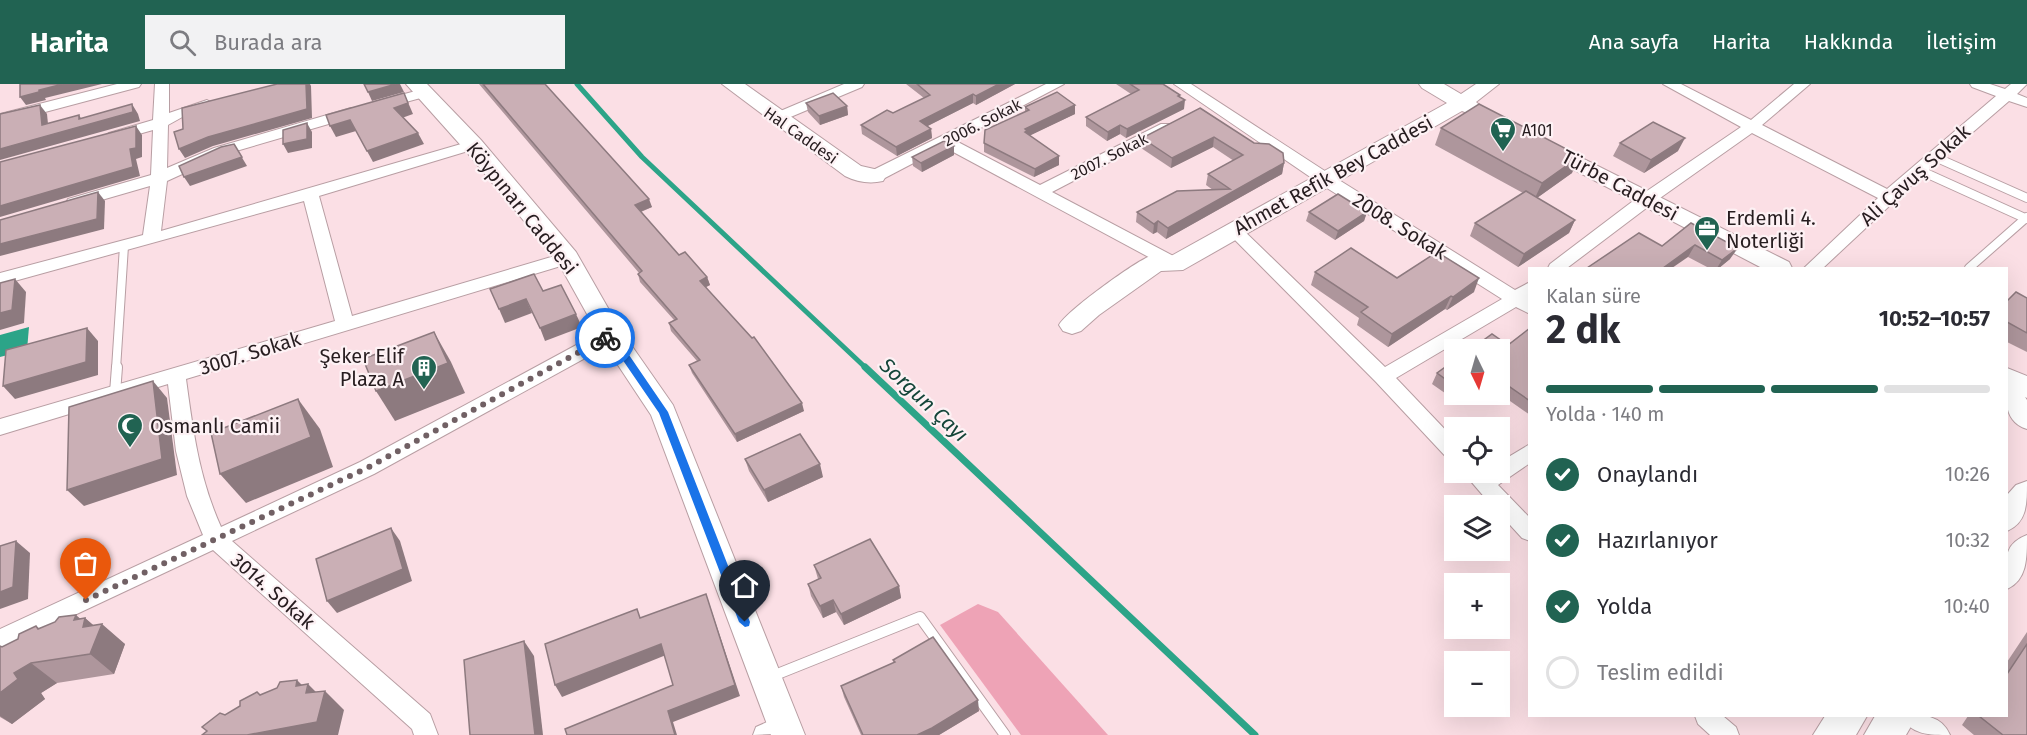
<!DOCTYPE html>
<html lang="tr">
<meta charset="utf-8">
<style>
body{margin:0;font-family:"Fira Sans",sans-serif;background:#f2f2f3;color:#2b2b33;height:100vh;display:flex;flex-direction:column;font-size:22px;white-space:nowrap}
*{box-sizing:border-box;margin:0}
p{font-size:20px;color:#7c7c81}
.icon{flex:none;width:33px;height:33px;fill:none;stroke:currentColor;stroke-width:2;stroke-linecap:round;stroke-linejoin:round}
.map{position:relative;flex:1;overflow:hidden}
.panel{position:absolute;left:1528px;top:183px;width:480px;height:450px;display:flex;flex-direction:column;background:#fff;border-radius:0px;box-shadow:0 6px 24px #0002}
.panel>*{flex:none}
.needle{width:39px;rotate:175deg}
.fabs{position:absolute;left:1444px;top:255px;display:grid;gap:12px}
.fabs a{display:grid;place-items:center;width:66px;height:66px;border-radius:0px;background:#fff;box-shadow:0 6px 24px #0002;font-size:30px}
.pin{position:absolute;display:grid;place-items:center;width:51px;height:51px;color:#fff;margin:-62px -26px;border-radius:50% 50% 50% 0;rotate:-45deg;box-shadow:0 0 6px #0007}
.pin .icon{rotate:45deg}
.courier{position:absolute;display:grid;place-items:center;width:60px;height:60px;margin:-30px;border:4px solid #1a73e8;border-radius:50%;background:#fff;color:#222;box-shadow:0 2px 8px #0007}
.headline em{font-style:normal;font-weight:700}
.headline div{display:flex;flex-direction:column-reverse}
.headline{display:flex;align-items:center;justify-content:space-between;height:102px;padding:0 18px}
h1{font-size:39px;font-weight:700;line-height:45px}
.bar{display:grid;grid-template-columns:repeat(4,1fr);gap:9px 6px;align-content:center;height:72px;padding:0 18px}
.bar i{height:8px;border-radius:4px;background:#e1e1e2}
.bar .selected{background:#216352}
.bar p{grid-column:span 4}
ol{padding:0 18px;list-style:none}
li{display:flex;align-items:center;gap:18px;height:66px}
li p{margin-inline-start:auto}
li .icon{padding:6px;border-radius:50%;background:#216352;color:#fff;stroke-width:4}
li:last-child{color:#7c7c81}
li i{width:33px;height:33px;border:3px solid #e1e1e2;border-radius:50%}
header{display:flex;align-items:center;gap:36px;box-sizing:border-box;height:84px;padding:0 30px;background:#216352;color:#fff}
header strong{font-size:28px}
nav{display:flex;gap:33px;margin-inline-start:auto;font-size:21px}
.search{width:420px;height:54px;background:#f2f2f3;display:flex;align-items:center;gap:15px;box-sizing:border-box;padding:0 21px;border-radius:0px;color:#7c7c81;font-size:22px}
.map>svg:first-child{display:block}
</style>
<header>
<strong>Harita</strong>
<div class="search"><svg class="icon" aria-label="search" viewBox="0 0 24 24"><circle cx="10" cy="10" r="6"/><path d="M15 15l6 6"/></svg>Burada ara</div>
<nav><a>Ana sayfa</a><a>Harita</a><a>Hakkında</a><a>İletişim</a></nav>
</header>
<div class="map">
<svg width="2027" height="651" viewBox="0 0 2027 651">
<rect width="100%" height="100%" fill="#fbdfe5"/>
<!-- green -->
<polygon fill="#eea3b6" points="978,520 998,528 1108,651 1021,651 940,541"/>
<!-- water -->
<polygon fill="#2ca488" points="29,243 27,266 0,273 0,251"/>
<g fill="none" stroke-linecap="round" stroke-linejoin="round">
<!-- stream-far1 -->
<polyline stroke="#2ca488" stroke-width="5" points="577,0 642,73 867,285"/>
<!-- stream -->
<polyline stroke="#2ca488" stroke-width="7" points="865,283 1255,651"/>
<defs>
<g id="lane-far1">
<polyline points="1935,73 2027,114"/>
<polyline points="1919,86 2027,135"/>
<polyline points="1969,184 2027,133"/>
<polyline points="116,285 124,162"/>
</g>
<g id="lane">
<polyline points="115,309 117,283"/>
<polyline points="770,593 920,533 1005,651"/>
</g>
<g id="street">
<polygon points="117,0 141,0 139,3 0,40 0,30"/>
<path d="M155 0H169V29L207 16 214 20 212 23 186 31 168 41 167 84 214 64 351 24 359 29 356 32 226 70 167 97 161 147 468 58H478L481 61 478 64 319 112 352 232 568 168 574 170 577 174 574 178 186 295C193 347 199 394 221 443L360 378 604 246 611 244 618 246 620 251 618 256 374 390 232 457 430 630 438 651H414L412 645 213 466 0 566V545L203 451 187 412 176 367 168 300 0 351V335L335 237 304 117 0 201V189L143 151 150 102 74 124 68 123 66 119 68 115 151 91 153 46 114 57 106 52 109 49 153 36Z"/>
<polygon points="844,0 864,0 862,3 781,37 771,37 768,34 771,31"/>
<polygon points="1046,0 1064,0 956,57 1040,101 1161,40 1171,40 1174,43 1171,46 1052,108 1181,176 1184,180 1181,184 1169,184 944,63 881,96 869,96 867,92 869,88"/>
<polygon points="1174,0 1191,0 1331,91 1515,206 1530,198 1530,230 1516,223 1396,294 1455,356 1455,377 1448,375 1376,298 1226,147 1228,143 1240,143 1385,283 1502,215 1319,99"/>
<polygon points="1663,0 1681,0 1751,36 1794,0 1810,0 1762,41 1887,105 1996,12 1972,3 1970,0 1990,0 2005,5 2011,0 2027,0 2017,10 2027,14 2027,23 2009,17 1915,98 1823,184 1804,184 1878,114 1752,49 1653,119 1567,184 1548,184 1550,180 1641,111 1741,43"/>
<polygon points="423,5 428,6 430,9 428,12 380,25 373,21 375,18"/>
<polygon points="1530,360 1530,379 1498,401 1530,434 1530,457 1522,454 1500,430 1500,422 1492,422 1463,388 1500,388 1500,378"/>
<polygon points="785,630 794,633 797,641 794,649 753,651 756,643"/>
<polygon points="1695,632 1723,632 1736,643 1739,651 1710,651 1698,640"/>
<path d="M1901 632C1921 630 1941 630 1950 651 1929 651 1911 651 1901 632Z"/>
</g>
<g id="secondary">
<polygon points="406,0 427,0 481,56 576,168 620,245 673,321 805,651 771,651 651,331 602,257 558,178 465,66"/>
<path d="M722 0H745L861 82 883 87 886 92 883 97C870 100 857 98 845 92Z"/>
<path d="M1419 0H1444L1461 10 1476 0H1499L1476 18 1485 26 1482 30 1475 32 1462 27 1183 186 1161 187 1099 231 1081 247 1072 250 1063 247 1059 241C1068 226 1131 181 1148 173 1155 170 1163 171 1171 172L1447 19 1422 4Z"/>
<polygon points="1544,55 1789,178 1792,184 1762,184 1536,66 1533,61 1536,56"/>
<path d="M2007 284 2027 292V314L2025 313 2027 316V345C2000 337 2007 307 2007 284Z"/>
</g>
<g id="primary">
<path d="M2027 397C2027 421 2027 438 2007 447V411L2016 401Z"/>
<path d="M2027 451C2027 475 2027 496 2007 505 2007 481 2000 461 2027 451Z"/>
<polygon points="1825,632 1867,632 1856,651 1813,651"/>
<polygon points="1875,632 1917,632 1906,651 1864,651"/>
</g>
</defs>
<!-- lane-far1 casing -->
<use href="#lane-far1" stroke="#b89ea3" stroke-width="10"/>
<!-- lane casing -->
<use href="#lane" stroke="#b89ea3" stroke-width="12"/>
<!-- street casing -->
<use href="#street" stroke="#b89ea3" stroke-width="2"/>
<!-- secondary casing -->
<use href="#secondary" stroke="#b89ea3" stroke-width="2"/>
<!-- primary casing -->
<use href="#primary" stroke="#b89ea3" stroke-width="2"/>
<!-- lane-far1 -->
<use href="#lane-far1" stroke="#fff" stroke-width="8"/>
<!-- lane -->
<use href="#lane" stroke="#fff" stroke-width="10"/>
<!-- street -->
<use href="#street" fill="#fff" fill-rule="evenodd"/>
<!-- secondary -->
<use href="#secondary" fill="#fff" fill-rule="evenodd"/>
<!-- primary -->
<use href="#primary" fill="#fff" fill-rule="evenodd"/>
</g>
<!-- wall -->
<g fill="#ae969c">
<polygon points="479,0 545,0 652,123 641,128 679,171 707,193 710,201 706,203 804,327 737,358 692,289 689,281 697,277 671,247 669,239 674,236 640,198 638,190 639,189"/>
<polygon points="906,0 1015,0 976,21 973,19 927,42 931,45 932,54 897,72 862,50 861,41 893,29 924,14"/>
<polygon points="1116,0 1163,0 1180,13 1184,25 1126,54 1120,50 1107,57 1086,42 1086,33 1131,10"/>
<polygon points="806,19 847,22 848,31 820,41 808,28"/>
<polygon points="1075,21 1075,30 1030,51 1059,81 1034,93 984,68 984,59 1025,28 1025,23"/>
<polygon points="1200,24 1284,79 1282,90 1166,155 1157,148 1153,150 1136,138 1137,128 1213,106 1206,101 1208,90 1234,77 1213,63 1171,84 1141,64 1142,54"/>
<polygon points="1441,44 1572,89 1537,114 1575,136 1569,149 1518,183 1470,152 1475,139 1523,109 1435,61"/>
<polygon points="1620,59 1678,67 1644,89 1613,72"/>
<polygon points="954,62 954,71 922,88 913,82 912,73"/>
<polygon points="1309,128 1367,128 1364,137 1335,156 1306,137"/>
<polygon points="1691,139 1730,175 1719,184 1709,184 1688,173 1662,162"/>
<polygon points="1315,188 1397,194 1474,208 1447,226 1445,225 1388,263 1357,241 1359,234 1311,201"/>
<polygon points="2027,214 2027,268 2007,258 2007,217"/>
<polygon points="1530,244 1530,331 1500,310 1500,266 1508,261"/>
<polygon points="1455,276 1455,310 1475,310 1462,321 1432,300 1437,289"/>
<polygon points="745,375 823,393 768,418 749,387"/>
<polygon points="814,481 899,502 901,514 844,541 836,528 823,534 811,512 808,500 818,495"/>
<polygon points="85,534 94,542 125,560 114,590 57,599 41,609 45,615 12,640 0,633 0,562 2,563 18,555 36,542 39,544"/>
<polygon points="2027,548 2027,651 1974,651 1962,641 1968,632 2007,632 2007,578"/>
<polygon points="893,576 979,627 939,651 861,651 844,613 841,602 894,579"/>
</g>
<!-- shaded-wall -->
<g fill="#8d7a7f">
<polygon points="63,0 102,0 45,14 46,16 26,21 20,13 39,6"/>
<polygon points="306,0 310,0 311,2 312,34 213,62 185,74 179,65"/>
<polygon points="396,0 400,0 404,8 372,17 368,8"/>
<polygon points="999,0 1015,0 976,21 976,12"/>
<polygon points="404,9 413,30 399,35 394,24"/>
<polygon points="973,10 973,19 920,46 920,37"/>
<polygon points="1180,11 1179,19 1185,16 1184,25 1126,54 1127,45"/>
<polygon points="132,20 138,30 140,37 0,76 0,65 79,35 79,31 85,41"/>
<polygon points="40,21 47,30 49,50 42,41"/>
<polygon points="1075,21 1075,30 1027,53 1027,55 1025,45"/>
<polygon points="847,22 848,31 820,41 819,32"/>
<polygon points="350,36 356,47 336,53 330,42"/>
<polygon points="307,39 312,48 312,64 288,69 283,60"/>
<polygon points="1120,41 1120,50 1107,57 1108,48"/>
<polygon points="136,42 142,51 142,73 136,75 140,92 0,133 0,122 130,65"/>
<polygon points="931,45 932,54 897,72 896,63"/>
<polygon points="418,49 424,60 373,78 367,67"/>
<polygon points="1214,53 1213,63 1171,84 1172,74"/>
<polygon points="1685,54 1678,67 1644,89 1651,76"/>
<polygon points="234,60 247,82 190,102 184,93"/>
<polygon points="954,62 954,71 922,88 921,79"/>
<polygon points="1059,72 1059,81 1034,93 1035,85"/>
<polygon points="1580,72 1572,89 1534,116 1542,99"/>
<polygon points="1284,79 1282,90 1166,155 1168,144"/>
<polygon points="98,108 105,117 104,145 0,172 0,160"/>
<polygon points="649,115 652,123 637,129 635,121"/>
<polygon points="1367,128 1364,137 1335,156 1338,147"/>
<polygon points="1575,136 1569,149 1518,183 1524,170"/>
<polygon points="1158,137 1157,148 1153,150 1154,140"/>
<polygon points="1695,161 1688,173 1672,184 1663,184"/>
<polygon points="1738,164 1730,175 1719,184 1717,184 1722,176"/>
<polygon points="707,193 710,201 702,205 700,197"/>
<polygon points="1479,194 1474,208 1447,226 1453,213"/>
<polygon points="15,195 26,208 24,239 0,246 0,229"/>
<polygon points="1451,212 1445,225 1388,263 1392,250"/>
<polygon points="526,215 532,229 505,239 499,225"/>
<polygon points="576,230 582,243 545,257 540,244"/>
<polygon points="87,244 98,257 98,291 15,315 3,302"/>
<polygon points="434,248 451,278 465,309 395,337 376,307"/>
<polygon points="153,297 167,314 177,391 84,422 67,406"/>
<polygon points="1466,310 1475,310 1462,321"/>
<polygon points="298,315 320,345 333,383 246,419 220,390"/>
<polygon points="802,319 804,327 737,358 735,350"/>
<polygon points="820,380 823,393 768,418 764,406"/>
<polygon points="391,444 400,457 412,497 337,529 327,517"/>
<polygon points="16,457 30,469 28,515 0,525 0,508"/>
<polygon points="899,502 901,514 844,541 841,530"/>
<polygon points="706,510 740,612 673,638 677,651 675,651 668,627"/>
<polygon points="833,516 836,528 823,534 820,522"/>
<polygon points="76,531 84,538 85,534 99,546 102,540 125,560 114,590 90,570 74,536"/>
<polygon points="524,557 534,572 543,651 535,651"/>
<polygon points="661,560 666,571 562,613 555,601"/>
<polygon points="31,579 57,599 41,609 45,615 12,640 0,632 0,609 14,589"/>
<polygon points="297,596 307,606 308,600 323,615 325,607 344,626 338,651 247,651 296,602"/>
<polygon points="978,616 979,627 939,651 917,651"/>
</g>
<!-- building -->
<g fill="#caafb5" stroke="#8d7a7f" stroke-width="1.5">
<polygon points="20,0 63,0 39,6 39,8 20,13"/>
<polygon points="277,0 306,0 307,25 208,53 179,65 174,48 183,45 182,24"/>
<polygon points="364,0 396,0 368,8"/>
<polygon points="483,0 545,0 649,115 635,121 679,171 685,168 707,193 700,197 752,254 754,253 802,319 735,350 689,281 700,276 669,239 677,235 638,190 642,187"/>
<polygon points="917,0 999,0 976,12 973,10 920,37 931,45 896,63 861,41 887,26 893,29 930,11"/>
<polygon points="1130,0 1163,0 1180,11 1178,12 1185,16 1127,45 1120,41 1108,48 1086,33 1139,6"/>
<polygon points="1057,8 1075,21 1025,45 1027,47 1025,48 1059,72 1035,85 984,59 985,46 1029,26 1025,23"/>
<polygon points="404,9 408,19 394,24 418,49 367,67 350,36 330,42 326,31"/>
<polygon points="833,9 847,22 819,32 806,19"/>
<polygon points="132,20 133,28 0,65 0,30 40,21 42,41 79,31 79,35"/>
<polygon points="1479,20 1580,72 1542,99 1441,44"/>
<polygon points="1200,24 1254,59 1269,60 1283,69 1284,79 1168,144 1158,137 1154,140 1137,128 1177,107 1230,105 1208,90 1243,71 1214,53 1172,74 1142,54"/>
<polygon points="1653,38 1685,54 1651,76 1620,59"/>
<polygon points="307,39 307,55 283,60 283,46"/>
<polygon points="136,42 136,64 130,65 133,83 0,122 0,78"/>
<polygon points="944,57 954,62 921,79 912,73"/>
<polygon points="234,60 242,73 184,93 179,82 221,63"/>
<polygon points="1526,107 1575,136 1524,170 1475,139"/>
<polygon points="98,108 97,135 0,160 0,136"/>
<polygon points="1338,110 1367,128 1338,147 1309,128"/>
<polygon points="1691,139 1738,164 1722,176 1695,161 1663,184 1587,184 1639,149 1662,162"/>
<polygon points="1351,164 1397,194 1437,168 1479,194 1453,213 1451,212 1392,250 1361,228 1368,223 1315,188"/>
<polygon points="534,190 543,207 561,201 576,230 540,244 526,215 499,225 490,205"/>
<polygon points="15,195 12,226 0,229 0,199"/>
<polygon points="2016,208 2027,214 2027,249 2007,238 2007,217"/>
<polygon points="87,244 86,278 3,302 6,266"/>
<polygon points="1530,244 1530,317 1500,296 1500,266 1470,266 1492,250 1508,261"/>
<polygon points="434,248 448,279 376,307 363,275"/>
<polygon points="1455,276 1455,302 1437,289"/>
<polygon points="153,297 162,375 67,406 69,323"/>
<polygon points="298,315 311,353 220,390 211,349"/>
<polygon points="800,350 820,380 764,406 745,375"/>
<polygon points="391,444 403,485 327,517 316,475"/>
<polygon points="870,455 899,502 841,530 833,516 820,522 808,500 821,494 814,481"/>
<polygon points="16,457 13,503 0,508 0,462"/>
<polygon points="706,510 735,601 668,627 675,651 567,651 565,645 673,601 661,560 555,601 545,560 637,525 640,534"/>
<polygon points="76,531 74,536 85,534 83,543 102,540 90,570 31,579 14,589 18,595 0,609 0,562 2,563 18,555 19,550 36,542 38,545 55,538 59,533"/>
<polygon points="933,553 978,616 932,644 917,651 863,651 841,602 895,578 893,576"/>
<polygon points="524,557 535,651 470,651 464,576"/>
<polygon points="2027,560 2027,651 2003,651 1979,632 2007,632 2007,590"/>
<polygon points="297,596 296,602 308,600 306,609 325,607 317,638 247,651 202,651 207,647 202,643 220,629 225,631 240,622 240,617 257,608 260,611 277,604 280,598"/>
</g>
<!-- route -->
<polygon fill="#1a73e8" points="611,248 614,249 668,328 750,538 749,542 745,543 739,538 659,329 609,256 605,257 601,254"/>
<g fill="none" stroke-linecap="round" stroke-linejoin="round">
<!-- done -->
<polyline stroke="#716064" stroke-width="6" stroke-dasharray="0 10.8" points="86,516 367,384 605,254"/>
</g>
<!-- icons -->
<defs>
<symbol id="supermarket-pin" viewBox="-11 -11 22 30"><path d="M0 17L-7.5 6A9.5 9.5 0 1 1 7.5 6Z" fill="#216352" stroke="#fdf1f4"/><path d="M-6-5.5h2.5l.6 2H6L4.5 2H-2.5L-4.4-4H-6ZM-1.5 3.2a1.3 1.3 0 1 0 .1 0ZM3 3.2a1.3 1.3 0 1 0 .1 0Z" fill="#fff"/></symbol>
<symbol id="office-pin" viewBox="-11 -11 22 30"><path d="M0 17L-7.5 6A9.5 9.5 0 1 1 7.5 6Z" fill="#216352" stroke="#fdf1f4"/><path d="M-6-3h4V-5.5h4V-3h4V5H-6ZM-1-4.5V-3h2v-1.5ZM-6 0V1H6V0Z" fill="#fff"/></symbol>
<symbol id="building-pin" viewBox="-11 -11 22 30"><path d="M0 17L-7.5 6A9.5 9.5 0 1 1 7.5 6Z" fill="#216352" stroke="#fdf1f4"/><path d="M-4-6H4V6H1V3H-1V6H-4ZM-2.5-4.3h1.7v1.8h-1.7ZM.8-4.3h1.7v1.8H.8ZM-2.5-1h1.7V.8h-1.7ZM.8-1h1.7V.8H.8Z" fill="#fff"/></symbol>
<symbol id="mosque-pin" viewBox="-11 -11 22 30"><path d="M0 17L-7.5 6A9.5 9.5 0 1 1 7.5 6Z" fill="#216352" stroke="#fdf1f4"/><path d="M3.5-4.9A6 6 0 1 0 3.5 4.9A5 5 0 1 1 3.5-4.9Z" fill="#fff"/></symbol>
</defs>
<g fill-rule="evenodd">
<use href="#supermarket-pin" x="1488" y="31" width="30" height="40"/>
<use href="#office-pin" x="1692" y="130" width="30" height="40"/>
<use href="#building-pin" x="409" y="269" width="30" height="40"/>
<use href="#mosque-pin" x="115" y="327" width="30" height="40"/>
</g>
<g text-anchor="middle" stroke-width="4.5" stroke-linejoin="round" paint-order="stroke">
<!-- far-street labels -->
<g font-size="16" fill="#261c1f" stroke="#fdf1f4">
<text transform="translate(982 38) rotate(-27)" y="6">2006. Sokak</text>
<text transform="translate(801 51) rotate(35)" y="6">Hal Caddesi</text>
<text transform="translate(1109 72) rotate(-27)" y="6">2007. Sokak</text>
</g>
<!-- far-poi labels -->
<g font-size="16" fill="#261c1f" stroke="#fdf1f4" text-anchor="start">
<text x="1522" y="52">A101</text>
</g>
<!-- street labels -->
<g font-size="20" fill="#261c1f" stroke="#fdf1f4">
<text transform="translate(1333 91) rotate(-29)" y="7">Ahmet Refik Bey Caddesi</text>
<text transform="translate(1915 91) rotate(-42)" y="7">Ali Çavuş Sokak</text>
<text transform="translate(1620 101) rotate(28)" y="7">Türbe Caddesi</text>
<text transform="translate(522 124) rotate(51)" y="7">Köypınarı Caddesi</text>
<text transform="translate(1400 142) rotate(32)" y="7">2008. Sokak</text>
<text transform="translate(250 269) rotate(-17)" y="7">3007. Sokak</text>
<text transform="translate(273 507) rotate(41)" y="7">3014. Sokak</text>
</g>
<!-- poi labels -->
<g font-size="20" fill="#261c1f" stroke="#fdf1f4" text-anchor="start">
<text x="1726" y="141">Erdemli 4.<tspan x="1726" dy="23">Noterliği</tspan></text>
<text x="404" y="279" text-anchor="end">Şeker Elif<tspan x="404" dy="23">Plaza A</tspan></text>
<text x="150" y="349">Osmanlı Camii</text>
</g>
<!-- water labels -->
<g font-size="21" font-style="italic" fill="#144539" stroke="#fdf1f4">
<text transform="translate(924 316) rotate(43)" y="7">Sorgun Çayı</text>
</g>
</g>
</svg>
<div class="fabs">
<a><svg class="needle" viewBox="-14 -14 28 28"><path d="M0-13l5 13h-10z" fill="#e53935"/><path d="M0 13l5-13h-10z" fill="#7c7c81"/></svg></a>
<a><svg class="icon" aria-label="locate" viewBox="0 0 24 24"><circle cx="12" cy="12" r="6"/><path d="M12 2v4M12 18v4M2 12h4M18 12h4"/></svg></a>
<a><svg class="icon" aria-label="layers" viewBox="0 0 24 24"><path d="M12 4l9 5-9 5-9-5zM3 14l9 5 9-5"/></svg></a>
<a>+</a>
<a>−</a>
</div>
<div class="pin" style="left:86px;top:516px;background:#ea580c"><svg class="icon" aria-label="bag" viewBox="0 0 24 24"><path d="M5 8h14l-1 12H6zM9 8a3 3 0 0 1 6 0"/></svg></div>
<div class="pin" style="left:745px;top:538px;background:#1f2937"><svg class="icon" aria-label="home" viewBox="0 0 24 24"><path d="M3 11l9-7 9 7M6 9v11h12V9"/></svg></div>
<div class="courier" style="left:605px;top:254px"><svg class="icon" aria-label="bike" viewBox="0 0 24 24"><circle cx="6" cy="16" r="4"/><circle cx="18" cy="16" r="4"/><path d="M6 16l4-8h5l3 8M10 8l3 8H6M13 5h3"/></svg></div>
<section class="panel">
<div class="headline"><div><h1>2 dk</h1><p>Kalan süre</p></div><em>10:52–10:57</em></div>
<div class="bar"><i class="selected"></i><i class="selected"></i><i class="selected"></i><i></i><p>Yolda · 140 m</p></div>
<ol>
<li><svg class="icon" aria-label="check" viewBox="0 0 24 24"><path d="M5 12l5 5 9-10"/></svg>Onaylandı<p>10:26</p></li>
<li><svg class="icon" aria-label="check" viewBox="0 0 24 24"><path d="M5 12l5 5 9-10"/></svg>Hazırlanıyor<p>10:32</p></li>
<li><svg class="icon" aria-label="check" viewBox="0 0 24 24"><path d="M5 12l5 5 9-10"/></svg>Yolda<p>10:40</p></li>
<li><i></i>Teslim edildi</li>
</ol>
</section>
</div>
